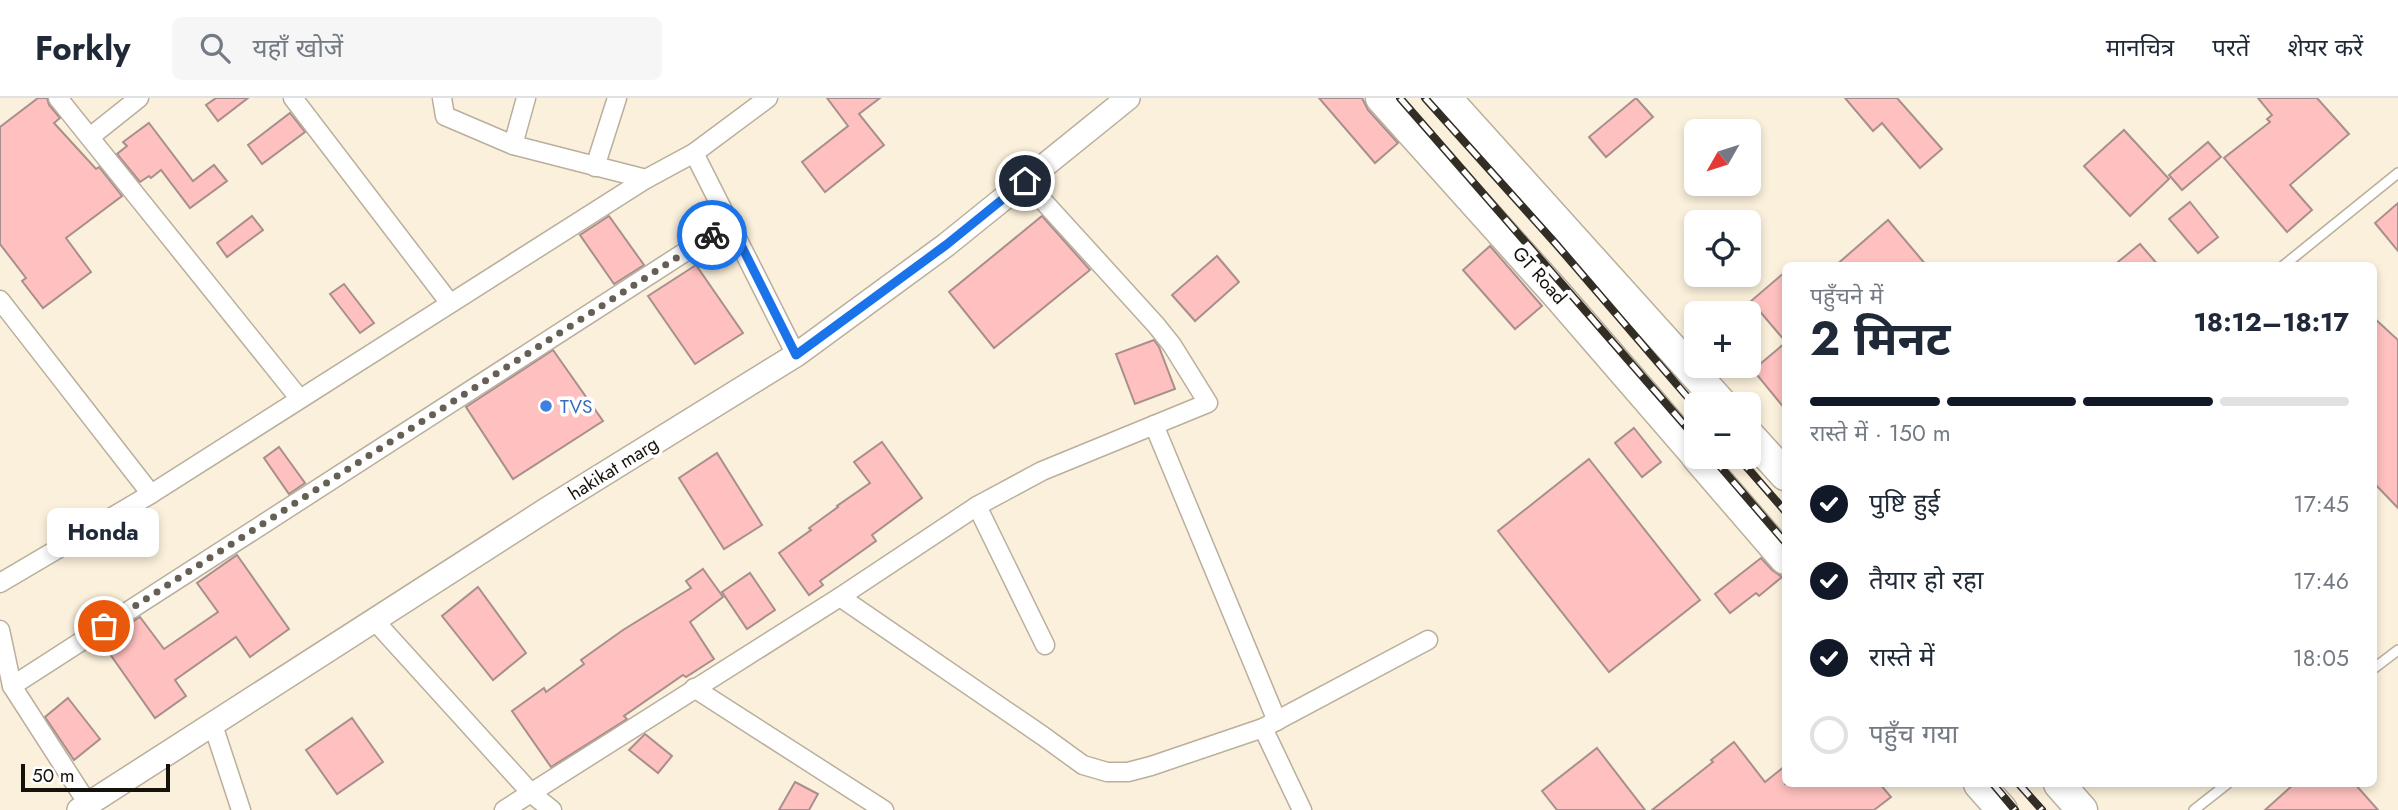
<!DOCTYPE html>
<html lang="hi">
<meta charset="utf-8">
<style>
body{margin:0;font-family:Jost,"Noto Sans Devanagari",sans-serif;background:#f6f6f7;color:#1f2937;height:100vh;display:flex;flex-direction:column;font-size:26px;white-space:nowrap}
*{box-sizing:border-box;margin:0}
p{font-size:23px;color:#747a83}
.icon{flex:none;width:38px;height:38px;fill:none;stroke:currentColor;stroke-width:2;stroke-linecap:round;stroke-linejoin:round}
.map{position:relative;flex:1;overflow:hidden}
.drawer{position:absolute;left:1782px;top:164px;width:595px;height:525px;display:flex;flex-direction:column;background:#fff;border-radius:10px;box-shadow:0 4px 10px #0003}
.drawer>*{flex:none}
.needle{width:46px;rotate:231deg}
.buttons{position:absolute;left:1684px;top:21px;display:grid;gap:14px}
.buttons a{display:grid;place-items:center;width:77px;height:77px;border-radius:10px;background:#fff;box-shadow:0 4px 10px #0003;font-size:35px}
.scale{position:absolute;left:21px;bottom:18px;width:149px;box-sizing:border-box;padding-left:7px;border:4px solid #16120b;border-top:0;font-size:19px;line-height:24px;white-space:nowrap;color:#16120b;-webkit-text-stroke:5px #fefefe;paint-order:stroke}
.pin{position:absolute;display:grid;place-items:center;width:60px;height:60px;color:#fff;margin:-30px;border:4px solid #fff;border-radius:50%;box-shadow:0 2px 7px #0007}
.courier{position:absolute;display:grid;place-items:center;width:70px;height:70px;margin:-35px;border:5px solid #1a73e8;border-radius:50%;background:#fff;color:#222;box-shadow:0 2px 9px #0007}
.bubble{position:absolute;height:49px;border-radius:10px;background:#fff;box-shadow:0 4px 10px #0003;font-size:23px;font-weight:700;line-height:49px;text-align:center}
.overview em{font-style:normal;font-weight:700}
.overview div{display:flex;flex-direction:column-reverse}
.overview{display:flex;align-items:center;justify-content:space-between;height:119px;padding:0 28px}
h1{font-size:46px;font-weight:700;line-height:52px}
.bar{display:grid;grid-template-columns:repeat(4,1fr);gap:10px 7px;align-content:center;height:84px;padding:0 28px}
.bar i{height:9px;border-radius:5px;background:#e0e1e3}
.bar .active{background:#111827}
.bar p{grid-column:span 4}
ol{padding:0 28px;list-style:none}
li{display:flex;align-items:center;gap:21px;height:77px}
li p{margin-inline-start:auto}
li .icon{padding:7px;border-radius:50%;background:#111827;color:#fff;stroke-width:4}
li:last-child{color:#747a83}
li i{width:38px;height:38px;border:4px solid #e0e1e3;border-radius:50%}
header{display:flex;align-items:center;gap:42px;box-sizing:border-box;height:98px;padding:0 35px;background:#fff;border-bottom:2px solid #e0e1e3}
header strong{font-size:33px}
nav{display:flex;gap:38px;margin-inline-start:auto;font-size:24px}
.search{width:490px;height:63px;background:#f6f6f7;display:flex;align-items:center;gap:18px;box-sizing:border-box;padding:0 24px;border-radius:10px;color:#747a83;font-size:26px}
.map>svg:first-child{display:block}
</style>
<header>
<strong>Forkly</strong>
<div class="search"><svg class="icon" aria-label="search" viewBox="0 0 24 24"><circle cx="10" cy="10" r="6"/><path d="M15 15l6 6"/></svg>यहाँ खोजें</div>
<nav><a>मानचित्र</a><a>परतें</a><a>शेयर करें</a></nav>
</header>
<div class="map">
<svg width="2398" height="712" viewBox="0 0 2398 712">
<rect width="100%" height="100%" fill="#faf0db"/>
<!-- building -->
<g fill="#fec1bf" stroke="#a88f8e" stroke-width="2">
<polygon points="38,0 47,0 49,7 60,20 54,25 96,71 99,69 122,98 66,140 91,174 43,210 22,183 26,180 0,146 0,29"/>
<polygon points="216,0 248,0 218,23 206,7"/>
<polygon points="827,0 880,0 859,16 884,47 825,94 802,64 848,28"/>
<polygon points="1319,0 1362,0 1368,12 1398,45 1375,65"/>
<polygon points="1636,0 1653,19 1606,59 1589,39"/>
<polygon points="1845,0 1897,0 1942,51 1920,70 1882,25 1873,33"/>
<polygon points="2258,0 2317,0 2349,36 2290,87 2312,112 2287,134 2224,60 2270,24 2267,21 2272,17"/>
<polygon points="290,15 305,34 262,66 248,47"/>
<polygon points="149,25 193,83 214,67 227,83 190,110 161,72 151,80 149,78 140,84 117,56 127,48 123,44"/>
<polygon points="2124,32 2169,81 2130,118 2084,68"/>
<polygon points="2208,44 2221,59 2182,92 2169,77"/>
<polygon points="2190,104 2218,139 2198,155 2169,121"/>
<polygon points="2398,105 2398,153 2375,125"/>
<polygon points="252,118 263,132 227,159 217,145"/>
<polygon points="609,118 644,167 614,186 580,137"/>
<polygon points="1042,118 1090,172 994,250 949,194"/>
<polygon points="1888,122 1927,168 1835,168"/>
<polygon points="2140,146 2159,168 2113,168"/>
<polygon points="1490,148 1542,208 1515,231 1463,172"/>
<polygon points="1217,158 1239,184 1195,223 1172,197"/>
<polygon points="696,167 743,235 695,266 648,198"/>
<polygon points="1785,174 1785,243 1751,203"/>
<polygon points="344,186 374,225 360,235 330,196"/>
<polygon points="2373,219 2398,242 2398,410 2373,384"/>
<polygon points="1154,242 1159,249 1175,291 1135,306 1116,256"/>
<polygon points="1785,245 1785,311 1753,272"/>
<polygon points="553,252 603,323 513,381 466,309"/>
<polygon points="1634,330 1661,364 1642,379 1615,345"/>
<polygon points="882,344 922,400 872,437 876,443 820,483 823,487 809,497 779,455 811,432 809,430 838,409 837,408 870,385 854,364"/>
<polygon points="279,349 305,385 289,396 264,360"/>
<polygon points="717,355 762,427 724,451 679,380"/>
<polygon points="1589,361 1700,502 1609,574 1498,433"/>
<polygon points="237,457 289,531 250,559 236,539 175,582 186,598 155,620 105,549 123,536 120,532 140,519 164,551 218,514 197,485"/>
<polygon points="1761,460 1772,472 1782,479 1759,498 1756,495 1730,515 1715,496"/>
<polygon points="703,471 723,499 690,524 714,561 686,579 683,577 624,618 627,621 551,669 512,613 544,590 546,594 584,566 581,562 623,532 691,490 686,483"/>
<polygon points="750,475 775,512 747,531 722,494"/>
<polygon points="478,489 526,555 493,582 442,518"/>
<polygon points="68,600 100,641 74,662 45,619"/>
<polygon points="352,620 383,664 337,696 306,652"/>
<polygon points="645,636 672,658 658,675 629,652"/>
<polygon points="1734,644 1765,684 1785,668 1785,686 1880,686 1891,699 1874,712 1652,712 1713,664 1711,662"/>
<polygon points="1597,650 1645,712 1557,712 1542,693"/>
<polygon points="795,684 818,696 809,712 779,712"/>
<polygon points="2294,686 2355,686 2378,712 2265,712"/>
</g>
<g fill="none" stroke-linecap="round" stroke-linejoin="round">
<defs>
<g id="service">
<polyline points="2283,168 2398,75"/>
<polyline points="2373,571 2398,552"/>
<polyline points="2194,712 2227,686"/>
</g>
<g id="minor">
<polyline points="58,0 299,300"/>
<polyline points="293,0 449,204"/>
<polyline points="442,0 445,18 513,47 646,81"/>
<polyline points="90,39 139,0"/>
<polyline points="513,47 526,0"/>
<polyline points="694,55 796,257"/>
<polyline points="595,69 617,0"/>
<polyline points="0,202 151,396"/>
<polyline points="1154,327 1277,623"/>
<polyline points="977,408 1045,547"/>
<polyline points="0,485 151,396 646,81 694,55 768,0"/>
<polyline points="840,499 1043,638 1083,667 1107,674 1128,674 1151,668 1263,630 1428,542"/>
<polyline points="374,522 532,696 552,712"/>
<polyline points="0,532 12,588 88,706"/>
<polyline points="12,588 730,125"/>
<polyline points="694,590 884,712"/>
<polyline points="213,627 241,712"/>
<polyline points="1263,630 1302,712"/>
<polyline points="504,712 840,499 977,408 1042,373 1208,305 1172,247 1156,227 1025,83"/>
</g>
<polyline id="tertiary" points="79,712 549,410 796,257 946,147 1128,0"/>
<g id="trunk">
<polyline points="1381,0 1555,194 1696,357"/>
<polyline points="1446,0 1722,306"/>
<polyline points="1748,336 1785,377"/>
<polyline points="1697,359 1785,461"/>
<polyline points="1979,686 2002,712"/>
<polyline points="2059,686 2082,712"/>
</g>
</defs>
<!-- service casing -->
<use href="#service" stroke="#b9af9c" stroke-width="12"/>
<!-- minor casing -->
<use href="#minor" stroke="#b9af9c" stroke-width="21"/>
<!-- tertiary casing -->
<use href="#tertiary" stroke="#b9af9c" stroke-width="26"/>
<!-- trunk casing -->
<use href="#trunk" stroke="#b9af9c" stroke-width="33"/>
<!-- service -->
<use href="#service" stroke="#fff" stroke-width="9"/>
<!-- minor -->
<use href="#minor" stroke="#fff" stroke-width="18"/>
<!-- tertiary -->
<use href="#tertiary" stroke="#fff" stroke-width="23"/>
<!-- trunk -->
<use href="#trunk" stroke="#fff" stroke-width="30"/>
<defs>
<g id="rail">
<polyline points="1400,0 1696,340"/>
<polyline points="1425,0 1556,146 1696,309"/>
<polyline points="1712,359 1785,444"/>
<polyline points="1738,359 1785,413"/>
<polyline points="1993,686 2015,712"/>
<polyline points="2019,686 2042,712"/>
</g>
</defs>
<!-- rail casing -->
<use href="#rail" stroke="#332e25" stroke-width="8"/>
<!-- rail -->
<use href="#rail" stroke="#fefefe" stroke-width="5" stroke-dasharray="16" stroke-linecap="butt"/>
</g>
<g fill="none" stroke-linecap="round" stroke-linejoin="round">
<!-- done -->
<polyline stroke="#666054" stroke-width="7" stroke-dasharray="0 12.6" points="104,528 712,137"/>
<!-- route -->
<polyline stroke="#1a73e8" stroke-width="9" points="712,137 730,125 796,257 946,147 1025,83"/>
</g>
<!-- markers -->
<circle fill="#3f7fe0" stroke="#fefefe" stroke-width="2.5" cx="546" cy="308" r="7"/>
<g text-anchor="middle" stroke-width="7" stroke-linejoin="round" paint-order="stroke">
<!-- street labels -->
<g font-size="19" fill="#16120b" stroke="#fefefe">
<text transform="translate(1540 177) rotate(48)" y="7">GT Road</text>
<text transform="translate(613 370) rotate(-32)" y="7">hakikat marg</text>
</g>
<!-- shop labels -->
<g font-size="19" fill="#366cbe" stroke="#fefefe" text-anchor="start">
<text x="560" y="315">TVS</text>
</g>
</g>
</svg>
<div class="buttons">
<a><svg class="needle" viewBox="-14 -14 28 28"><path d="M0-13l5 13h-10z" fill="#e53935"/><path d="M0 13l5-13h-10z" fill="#747a83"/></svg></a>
<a><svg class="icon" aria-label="locate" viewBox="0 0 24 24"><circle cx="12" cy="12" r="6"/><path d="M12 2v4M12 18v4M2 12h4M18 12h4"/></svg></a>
<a>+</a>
<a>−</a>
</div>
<div class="scale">50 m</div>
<div class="pin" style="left:104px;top:528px;background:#ea580c"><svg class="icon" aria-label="bag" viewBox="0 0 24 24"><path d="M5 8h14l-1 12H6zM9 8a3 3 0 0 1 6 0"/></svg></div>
<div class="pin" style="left:1025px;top:83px;background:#1f2937"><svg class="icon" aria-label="home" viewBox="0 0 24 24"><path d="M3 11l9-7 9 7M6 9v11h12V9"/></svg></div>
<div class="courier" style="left:712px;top:137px"><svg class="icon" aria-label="bike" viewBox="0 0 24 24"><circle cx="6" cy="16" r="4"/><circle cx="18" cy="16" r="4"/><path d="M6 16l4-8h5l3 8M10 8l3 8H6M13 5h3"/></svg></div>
<div class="bubble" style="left:47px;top:410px;width:112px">Honda</div>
<section class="drawer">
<div class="overview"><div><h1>2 मिनट</h1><p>पहुँचने में</p></div><em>18:12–18:17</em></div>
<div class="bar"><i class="active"></i><i class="active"></i><i class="active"></i><i></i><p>रास्ते में · 150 m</p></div>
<ol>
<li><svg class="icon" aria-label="check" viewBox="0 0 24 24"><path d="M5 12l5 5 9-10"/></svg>पुष्टि हुई<p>17:45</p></li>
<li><svg class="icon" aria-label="check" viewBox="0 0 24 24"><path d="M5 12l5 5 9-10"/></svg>तैयार हो रहा<p>17:46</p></li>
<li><svg class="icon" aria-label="check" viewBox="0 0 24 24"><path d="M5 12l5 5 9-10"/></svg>रास्ते में<p>18:05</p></li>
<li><i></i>पहुँच गया</li>
</ol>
</section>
</div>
